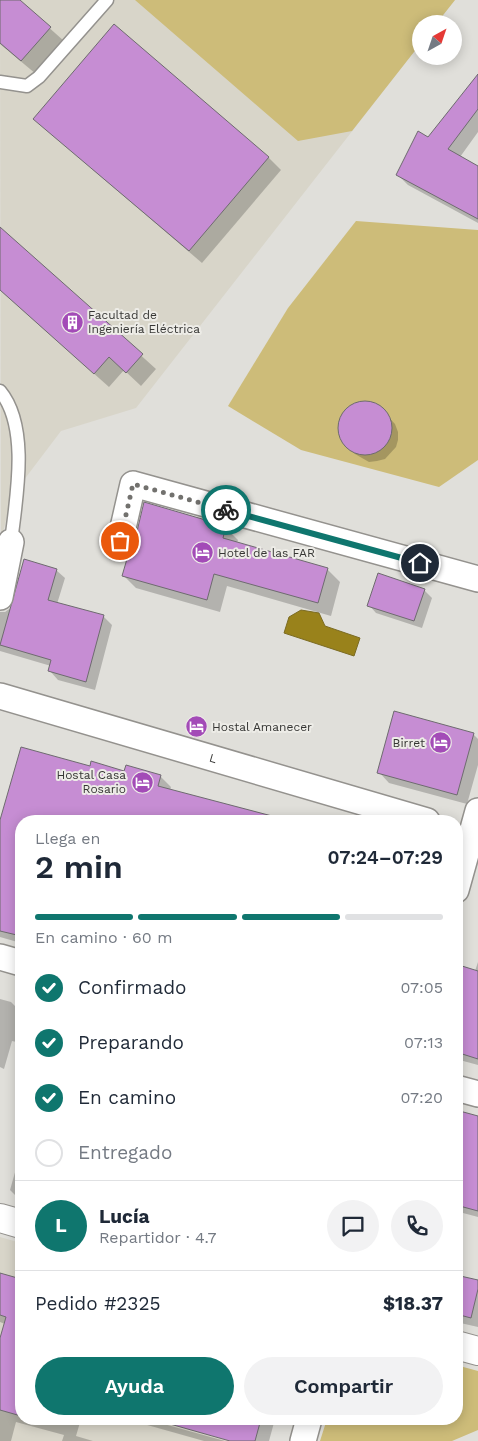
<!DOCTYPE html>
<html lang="es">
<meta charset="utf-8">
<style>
body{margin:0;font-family:"Work Sans",sans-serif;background:#f2f2f3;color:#1f2937;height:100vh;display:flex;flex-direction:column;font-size:19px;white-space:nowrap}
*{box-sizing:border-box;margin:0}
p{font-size:16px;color:#747a83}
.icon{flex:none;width:28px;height:28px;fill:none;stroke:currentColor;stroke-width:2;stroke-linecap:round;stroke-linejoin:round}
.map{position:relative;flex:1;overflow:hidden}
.drawer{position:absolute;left:15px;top:815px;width:448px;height:610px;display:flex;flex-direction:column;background:#fff;border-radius:20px;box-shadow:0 2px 12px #0003}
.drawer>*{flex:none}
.needle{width:32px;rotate:40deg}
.tools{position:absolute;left:412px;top:15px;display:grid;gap:10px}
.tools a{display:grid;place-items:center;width:50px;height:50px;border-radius:50%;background:#fff;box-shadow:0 2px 12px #0003;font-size:25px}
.pin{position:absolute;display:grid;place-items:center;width:42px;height:42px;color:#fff;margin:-21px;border:2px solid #fff;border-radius:50%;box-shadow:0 1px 5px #0007}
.courier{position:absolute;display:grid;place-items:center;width:50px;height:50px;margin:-25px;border:4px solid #0f766e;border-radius:50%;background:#fff;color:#222;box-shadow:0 1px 6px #0007}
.head em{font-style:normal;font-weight:600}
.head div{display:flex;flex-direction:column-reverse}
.head{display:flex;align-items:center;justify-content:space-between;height:85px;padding:0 20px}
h1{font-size:32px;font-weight:600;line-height:38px}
.bar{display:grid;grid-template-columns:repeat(4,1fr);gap:8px 5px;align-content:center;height:60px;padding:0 20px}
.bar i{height:6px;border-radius:4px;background:#e0e1e3}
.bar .current{background:#0f766e}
.bar p{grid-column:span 4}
.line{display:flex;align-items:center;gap:12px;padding:0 20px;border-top:1px solid #e0e1e3}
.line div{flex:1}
.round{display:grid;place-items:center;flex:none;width:52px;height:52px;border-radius:26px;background:#f2f2f3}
ol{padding:0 20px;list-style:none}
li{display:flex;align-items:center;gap:15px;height:55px}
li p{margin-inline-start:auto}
li .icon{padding:5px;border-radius:50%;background:#0f766e;color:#fff;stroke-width:4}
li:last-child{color:#747a83}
li i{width:28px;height:28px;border:2px solid #e0e1e3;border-radius:50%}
.button{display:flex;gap:10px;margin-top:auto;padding:10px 20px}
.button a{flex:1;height:58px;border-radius:30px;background:#0f766e;color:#fff;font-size:20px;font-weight:600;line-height:58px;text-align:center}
.button a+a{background:#f2f2f3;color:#1f2937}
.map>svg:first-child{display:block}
</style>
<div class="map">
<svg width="478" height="1441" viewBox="0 0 478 1441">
<rect width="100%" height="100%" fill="#e0dfda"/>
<!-- built -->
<g fill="#d8d5c9">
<polygon points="0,0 455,0 436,24 421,24 421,43 136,408 61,431 11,497 1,542"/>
<polygon points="0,1237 21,1243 21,1419 151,1419 230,1441 0,1441"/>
</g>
<!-- green -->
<g fill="#cdbc79">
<polygon points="135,0 455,0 436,24 421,24 421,43 352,131 298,141"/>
<polygon points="356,221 478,230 478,460 439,487 301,450 228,406 288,308"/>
<polygon points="456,1365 478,1371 478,1430 452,1441 320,1441 327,1419 456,1419"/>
</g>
<!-- water -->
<polygon fill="#99821b" stroke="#7b6b22" points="301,610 319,613 325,626 360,638 354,656 284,633 289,617"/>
<!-- shadow -->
<g fill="#0003">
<polygon points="0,0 18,0 64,41 36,74 0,44"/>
<polygon points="478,87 478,132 460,157 478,167 478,223 408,185 398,175"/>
<polygon points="48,131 268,157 281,170 202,263"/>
<polygon points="0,228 156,369 141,386 124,370 109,387 0,290"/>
<polygon points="366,402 375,405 382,410 395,424 398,432 398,440 396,447 385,459 377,461 369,462 355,454 342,439 339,431 340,422 343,414 349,407 357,404"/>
<polygon points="225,527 238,540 237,543 327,569 340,582 331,616 227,586 220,612 136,588 124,576"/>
<polygon points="56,570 65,578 57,604 103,616 112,625 95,690 58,680 50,671 51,666 0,651 0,612 5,612 12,607"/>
<polygon points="424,590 432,598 422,628 376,613 369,605"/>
<polygon points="473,734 478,739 478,765 467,804 389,783 379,772"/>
<polygon points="126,767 161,777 171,787 170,790 291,821 21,821 21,943 0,937 0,824 90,768 125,773"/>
<polygon points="478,962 478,1065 456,1059 456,991 475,971"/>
<polygon points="0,999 11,1002 17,1008 21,1010 21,1043 12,1041 4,1069 0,1067"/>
<polygon points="456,1112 478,1117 478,1217 463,1213 456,1240"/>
<polygon points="21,1151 21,1201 10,1190"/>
<polygon points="0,1274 21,1280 21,1419 81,1419 76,1436 93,1441 62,1441 64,1435 16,1422 11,1441 0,1441 0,1341 5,1324 0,1322"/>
<polygon points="456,1276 478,1281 478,1327 456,1322"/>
<polygon points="131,1419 146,1419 225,1441 204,1441 133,1421"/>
<polygon points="155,1419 275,1419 269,1441 234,1441"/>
</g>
<!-- building -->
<g fill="#c68dd3" stroke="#6e6b6f">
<polygon points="0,0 20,0 51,27 21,61 0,43"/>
<polygon points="114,24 269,157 189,251 33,119"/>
<polygon points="478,74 478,109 448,149 478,166 478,219 396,175 418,131 428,137"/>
<polygon points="0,227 143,354 126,373 109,357 94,374 0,290"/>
<circle cx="365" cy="428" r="27"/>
<polygon points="144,502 226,526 223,538 328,568 318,603 214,574 207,600 122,576 129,552 134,544"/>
<polygon points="24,559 57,569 48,600 104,615 86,682 48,671 51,660 0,645"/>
<polygon points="378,573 425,589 414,621 367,606"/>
<polygon points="394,711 474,733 457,795 377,773"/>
<polygon points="21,747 90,766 91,761 124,771 126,765 161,775 158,786 272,816 271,821 21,821 21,936 0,931 0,820"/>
<polygon points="462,966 478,971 478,1059 456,1052 456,986"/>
<polygon points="456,1110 478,1116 478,1211 456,1205"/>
<polygon points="0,1273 21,1279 21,1416 0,1410 0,1338 6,1317 0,1315"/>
<polygon points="456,1275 478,1280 478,1289 471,1318 456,1314"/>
<polygon points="170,1419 261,1419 255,1441 230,1441 170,1424"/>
</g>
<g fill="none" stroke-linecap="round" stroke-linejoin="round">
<defs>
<g id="service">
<polyline points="0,82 27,86 39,77 107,0"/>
<path d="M0 391C30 427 16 499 11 542"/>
</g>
<g id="minor">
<polyline points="120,541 133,484 478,579"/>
<polyline points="0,597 11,542"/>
<path id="s1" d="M0 696 427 821"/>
<polyline points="456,890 478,811"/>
<polyline points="0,957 21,963"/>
<polyline points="456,1088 478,1094"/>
<polyline points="303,1441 309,1419"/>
</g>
<g id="tertiary">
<polyline points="0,1218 21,1224"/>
<polyline points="456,1345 478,1351"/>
</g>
</defs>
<!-- service casing -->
<use href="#service" stroke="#94928e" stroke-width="15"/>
<!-- minor casing -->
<use href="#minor" stroke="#94928e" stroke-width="28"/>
<!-- tertiary casing -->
<use href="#tertiary" stroke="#94928e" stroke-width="30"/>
<!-- service -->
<use href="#service" stroke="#fff" stroke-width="12"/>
<!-- minor -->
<use href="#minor" stroke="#fff" stroke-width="25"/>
<!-- tertiary -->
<use href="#tertiary" stroke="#fff" stroke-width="28"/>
</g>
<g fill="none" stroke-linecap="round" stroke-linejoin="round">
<!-- done -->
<polyline stroke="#72716e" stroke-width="5" stroke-dasharray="0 9" points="120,541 133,484 226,510"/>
<!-- route -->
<polyline stroke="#0f766e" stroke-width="6" points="226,510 420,563"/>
</g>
<!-- icons -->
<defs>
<symbol id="building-disc" viewBox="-11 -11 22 22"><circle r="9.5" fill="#a34bb7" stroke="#edece7"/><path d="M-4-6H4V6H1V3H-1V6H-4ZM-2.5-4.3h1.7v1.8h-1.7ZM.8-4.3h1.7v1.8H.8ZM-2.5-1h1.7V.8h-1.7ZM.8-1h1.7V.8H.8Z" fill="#fff"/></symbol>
<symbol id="hotel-disc" viewBox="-11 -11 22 22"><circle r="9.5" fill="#a34bb7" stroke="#edece7"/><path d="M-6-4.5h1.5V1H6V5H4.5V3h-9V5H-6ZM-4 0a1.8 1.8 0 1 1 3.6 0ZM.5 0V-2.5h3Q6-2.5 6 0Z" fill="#fff"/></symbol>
</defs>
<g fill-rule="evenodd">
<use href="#building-disc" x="60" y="310" width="25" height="25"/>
<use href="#hotel-disc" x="190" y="540" width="25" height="25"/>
<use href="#hotel-disc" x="184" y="714" width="25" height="25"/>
<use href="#hotel-disc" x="428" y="730" width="25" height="25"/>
<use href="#hotel-disc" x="130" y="770" width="25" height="25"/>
</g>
<g text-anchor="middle" stroke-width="4" stroke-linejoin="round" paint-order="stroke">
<!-- poi labels -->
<g font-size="12" fill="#363634" stroke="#edece7" text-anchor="start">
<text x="88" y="319">Facultad de<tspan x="88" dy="14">Ingeniería Eléctrica</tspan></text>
<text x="218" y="557">Hotel de las FAR</text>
<text x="212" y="731">Hostal Amanecer</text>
<text x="425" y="747" text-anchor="end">Birret</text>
<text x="126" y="779" text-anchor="end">Hostal Casa<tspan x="126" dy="14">Rosario</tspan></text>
</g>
<!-- street labels -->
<g font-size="12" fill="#363634" stroke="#edece7">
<text dy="4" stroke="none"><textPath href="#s1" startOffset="222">L</textPath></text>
</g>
</g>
</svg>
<div class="tools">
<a><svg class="needle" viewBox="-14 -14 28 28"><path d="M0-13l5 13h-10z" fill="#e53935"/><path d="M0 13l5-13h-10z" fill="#747a83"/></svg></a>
</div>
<div class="pin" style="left:120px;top:541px;background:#ea580c"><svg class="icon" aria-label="bag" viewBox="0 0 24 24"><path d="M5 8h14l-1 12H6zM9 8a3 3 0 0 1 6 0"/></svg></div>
<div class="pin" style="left:420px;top:563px;background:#1f2937"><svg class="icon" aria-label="home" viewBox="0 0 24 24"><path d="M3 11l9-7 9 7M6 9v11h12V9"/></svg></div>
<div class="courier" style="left:226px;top:510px"><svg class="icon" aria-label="bike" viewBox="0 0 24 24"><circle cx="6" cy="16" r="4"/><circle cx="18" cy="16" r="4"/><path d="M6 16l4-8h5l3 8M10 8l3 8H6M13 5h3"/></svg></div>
<section class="drawer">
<div class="head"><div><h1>2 min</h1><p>Llega en</p></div><em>07:24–07:29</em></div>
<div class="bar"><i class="current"></i><i class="current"></i><i class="current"></i><i></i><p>En camino · 60 m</p></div>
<ol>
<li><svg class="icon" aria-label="check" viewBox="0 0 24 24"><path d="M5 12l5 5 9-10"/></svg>Confirmado<p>07:05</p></li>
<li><svg class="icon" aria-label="check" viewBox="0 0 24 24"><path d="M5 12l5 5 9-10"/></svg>Preparando<p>07:13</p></li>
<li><svg class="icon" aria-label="check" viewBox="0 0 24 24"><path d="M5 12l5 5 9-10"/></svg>En camino<p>07:20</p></li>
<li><i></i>Entregado</li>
</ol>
<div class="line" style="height:90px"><b class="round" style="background:#0f766e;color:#fff">L</b><div><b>Lucía</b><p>Repartidor · 4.7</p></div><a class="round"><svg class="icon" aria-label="chat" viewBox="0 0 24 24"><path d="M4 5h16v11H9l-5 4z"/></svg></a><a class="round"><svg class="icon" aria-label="phone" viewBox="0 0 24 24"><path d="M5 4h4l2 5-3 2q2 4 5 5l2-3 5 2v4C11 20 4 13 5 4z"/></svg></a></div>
<div class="line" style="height:65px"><div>Pedido #2325</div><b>$18.37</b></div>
<div class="button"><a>Ayuda</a><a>Compartir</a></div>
</section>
</div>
